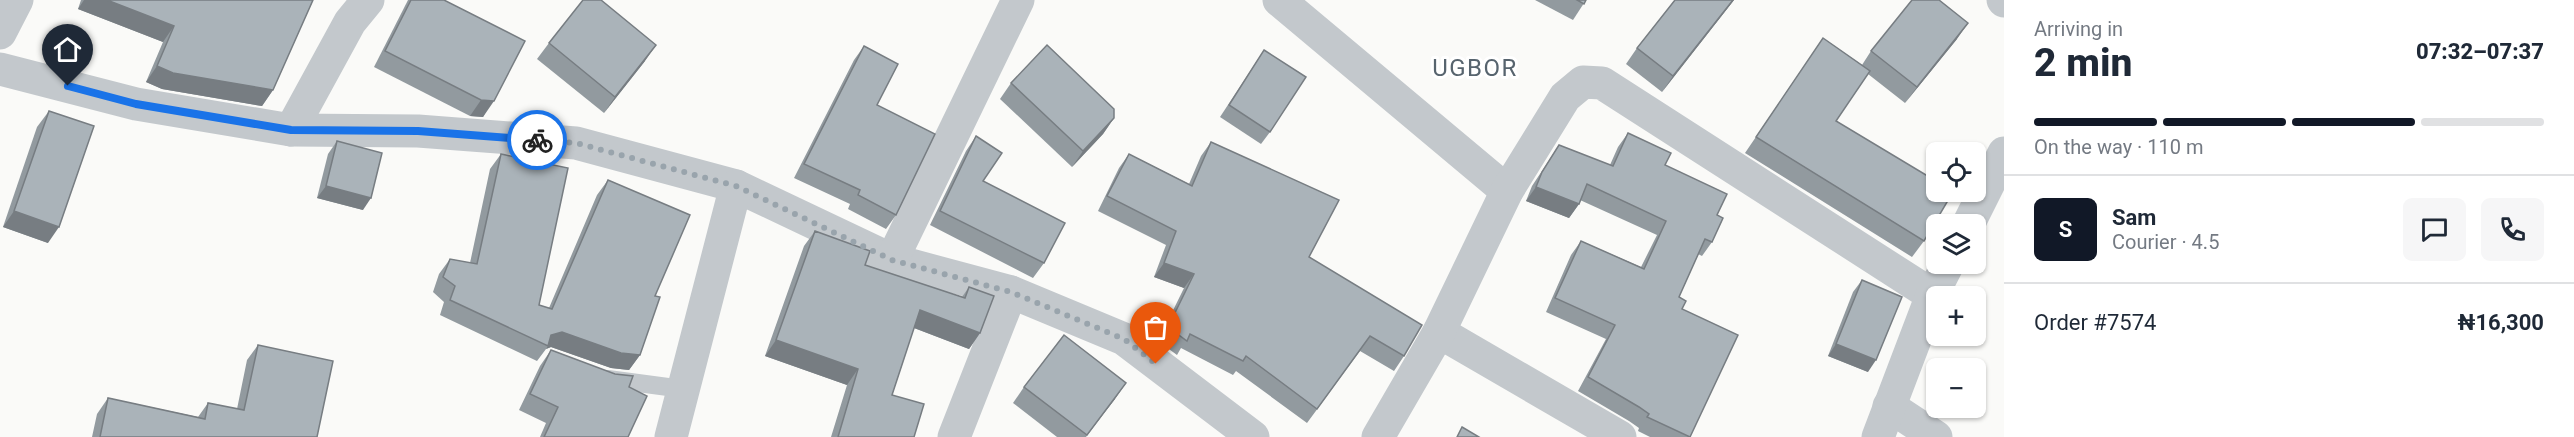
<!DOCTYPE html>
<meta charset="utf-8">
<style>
body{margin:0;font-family:Roboto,sans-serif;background:#f6f6f7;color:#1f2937;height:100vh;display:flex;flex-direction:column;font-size:22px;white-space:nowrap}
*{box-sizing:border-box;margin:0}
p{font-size:20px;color:#747a83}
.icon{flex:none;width:33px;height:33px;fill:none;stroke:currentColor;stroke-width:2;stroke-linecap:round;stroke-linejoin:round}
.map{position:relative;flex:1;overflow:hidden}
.drawer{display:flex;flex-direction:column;background:#fff;width:570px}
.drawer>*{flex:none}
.buttons{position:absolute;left:1926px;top:142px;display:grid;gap:12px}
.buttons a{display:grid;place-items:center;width:60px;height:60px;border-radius:9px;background:#fff;box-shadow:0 2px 4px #0004;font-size:30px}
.pin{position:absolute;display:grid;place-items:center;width:51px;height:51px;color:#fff;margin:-62px -26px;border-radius:50% 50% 50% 0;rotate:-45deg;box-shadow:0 0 6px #0007}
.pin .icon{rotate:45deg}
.courier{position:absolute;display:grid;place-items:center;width:60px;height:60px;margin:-30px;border:4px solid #1a73e8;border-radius:50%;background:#fff;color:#222;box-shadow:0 2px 8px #0007}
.head em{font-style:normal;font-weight:800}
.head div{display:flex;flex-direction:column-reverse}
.head{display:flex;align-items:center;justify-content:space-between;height:102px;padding:0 30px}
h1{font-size:39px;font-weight:800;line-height:45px}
.bar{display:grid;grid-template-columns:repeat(4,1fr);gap:9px 6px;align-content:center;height:72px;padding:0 30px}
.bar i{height:8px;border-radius:4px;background:#e0e1e3}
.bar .current{background:#111827}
.bar p{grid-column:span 4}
.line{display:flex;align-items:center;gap:15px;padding:0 30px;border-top:2px solid #e0e1e3}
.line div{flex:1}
.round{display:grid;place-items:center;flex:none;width:63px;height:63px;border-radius:9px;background:#f6f6f7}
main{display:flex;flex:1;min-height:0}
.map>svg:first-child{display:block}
</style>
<main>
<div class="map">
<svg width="2004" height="437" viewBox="0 0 2004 437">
<rect width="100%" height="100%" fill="#fafaf8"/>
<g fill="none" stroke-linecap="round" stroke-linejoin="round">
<!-- service -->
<polyline stroke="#c3c8cc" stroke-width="18" points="608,379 683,389"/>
<!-- minor -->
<g stroke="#c3c8cc" stroke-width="33">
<polyline points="1279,0 1507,191"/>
<polyline points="2003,0 2004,1"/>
<polyline points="0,33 17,0"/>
<polyline points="0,69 136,104 291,130 418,131 576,143 736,186 892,260 1011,292 1124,339 1253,437"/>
<polyline points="291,130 350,22 368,0"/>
<polyline points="1968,225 2004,153"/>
<polyline points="892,260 1018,0"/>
<polyline points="1439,332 1620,437"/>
<polyline points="1889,406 1936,437"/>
<polyline points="671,437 736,186"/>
<polyline points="954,437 1011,292"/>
<polyline points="1378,437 1439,332 1507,191 1565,97 1583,82 1602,83 1932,295"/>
<polyline points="1878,437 1932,295 1948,264"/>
</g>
</g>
<!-- wall -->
<g fill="#929a9f">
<polygon points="81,0 313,0 273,90 262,106 162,89 146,82 163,42 78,9"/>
<polygon points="408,0 444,0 525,41 483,117 470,116 374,67"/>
<polygon points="1535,0 1586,0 1573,20"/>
<polygon points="1675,0 1734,0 1662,92 1626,64 1637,48"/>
<polygon points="1823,38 1862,65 1871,51 1957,39 1905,103 1868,74 1836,121 1924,241 1912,257 1745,153"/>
<polygon points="549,43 645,61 604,113 537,59"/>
<polygon points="864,46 877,105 896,215 886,229 848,209 850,204 794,178 854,60"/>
<polygon points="1264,50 1270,132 1261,144 1220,117"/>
<polygon points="1011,83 1114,118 1103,134 1072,167 1000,99"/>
<polygon points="49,111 48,243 3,227 37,127"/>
<polygon points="1628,133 1665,165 1717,215 1712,242 1702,256 1698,254 1679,297 1682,309 1689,437 1650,437 1638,431 1639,428 1629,421 1578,391 1606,339 1546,312 1571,255 1581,241 1641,267 1657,235 1580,200 1579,204 1569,218 1526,201 1532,186 1559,145 1610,165 1618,147"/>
<polygon points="976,136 983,181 1044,263 1033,278 930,225 966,151"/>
<polygon points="337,141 363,210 317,198 328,154"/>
<polygon points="1211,142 1309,257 1404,356 1394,371 1360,351 1307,423 1236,371 1233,375 1181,348 1177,355 1158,341 1184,288 1154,277 1166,245 1098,211 1119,168 1129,154 1189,184 1201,156"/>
<polygon points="501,154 539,305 549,308 597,195 608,180 655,296 640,355 629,370 611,368 551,347 546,349 537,361 440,315 444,302 433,292 439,274 450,259 470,263 490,169"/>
<polygon points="815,231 865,265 962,297 969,287 980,333 969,349 914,328 892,395 914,437 831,437 847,385 765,356 804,246"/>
<polygon points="1862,280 1868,372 1828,356 1853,292"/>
<polygon points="258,345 317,437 92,437 97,414 108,398 198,417 208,403 237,409 247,360"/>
<polygon points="551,350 629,387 628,437 540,437 546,423 519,410 540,366"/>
<polygon points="1024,387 1115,399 1086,437 1057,437 1013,403"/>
</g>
<!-- shaded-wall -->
<g fill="#777d82">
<polygon points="84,0 107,0 174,26 163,42 78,9"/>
<polygon points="1733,0 1734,0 1662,92 1673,76"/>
<polygon points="1968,23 1957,39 1905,103 1917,87"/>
<polygon points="656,45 645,61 604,113 615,97"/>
<polygon points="157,66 273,90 262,106 162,89 146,82"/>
<polygon points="481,100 494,101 483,117 470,116"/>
<polygon points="1114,118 1103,134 1072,167 1083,151"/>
<polygon points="326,186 371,198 363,210 317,198"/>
<polygon points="1536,187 1579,204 1569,218 1526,201"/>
<polygon points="14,211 59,227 48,243 3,227"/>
<polygon points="1164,263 1194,274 1184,288 1154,277"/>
<polygon points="920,310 980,333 969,349 909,326"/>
<polygon points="562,332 640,355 629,370 611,368 551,347 546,349 548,346 551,335"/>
<polygon points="776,340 858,369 847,385 765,356"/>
<polygon points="1836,344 1876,360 1868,372 1828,356"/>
<polygon points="1126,383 1115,399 1085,437"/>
</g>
<!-- building -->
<g fill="#aab3b9" stroke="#777d82" stroke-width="1.5">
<polygon points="107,0 313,0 273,90 173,73 157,66 174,26"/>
<polygon points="411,0 444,0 525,41 494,101 481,100 385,51"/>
<polygon points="583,0 601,0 656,45 615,97 549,43"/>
<polygon points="1577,0 1586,0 1584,4"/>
<polygon points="1675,0 1733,0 1673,76 1637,48"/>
<polygon points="1912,0 1939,0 1968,23 1917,87 1871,51"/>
<polygon points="1823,38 1870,71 1836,121 1936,181 1936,192 1953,192 1924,241 1756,137"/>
<polygon points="1047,45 1114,109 1114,118 1083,151 1011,83"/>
<polygon points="864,46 898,64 877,105 935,134 896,215 858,195 860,190 804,164"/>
<polygon points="1264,50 1306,77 1270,132 1229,105"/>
<polygon points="49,111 94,126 59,227 14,211"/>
<polygon points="1628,133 1671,153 1665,165 1727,194 1717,215 1723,218 1712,242 1705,239 1679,297 1686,301 1682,309 1738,335 1690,437 1647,417 1649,414 1639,407 1588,377 1615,325 1555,298 1581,241 1644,269 1666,221 1587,184 1579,204 1536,187 1542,172 1559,145 1613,166"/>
<polygon points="976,136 1002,153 983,181 1065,223 1044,263 940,211"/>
<polygon points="337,141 382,153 371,198 326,186"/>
<polygon points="1211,142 1339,200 1309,257 1422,325 1404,356 1370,336 1317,409 1246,356 1243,361 1190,334 1187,341 1168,327 1194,274 1164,263 1176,231 1107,196 1129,154 1192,186"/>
<polygon points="501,154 568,168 539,305 552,309 608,180 690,215 655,296 660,297 640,355 621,353 562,332 551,335 548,346 450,300 455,286 443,277 450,259 477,264"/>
<polygon points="815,231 870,251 865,265 965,298 969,287 994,296 980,333 920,310 892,395 924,404 914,437 838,437 858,369 776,340"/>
<polygon points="1862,280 1902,297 1876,360 1836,344"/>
<polygon points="1064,335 1126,383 1087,435 1024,387"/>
<polygon points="258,345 333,361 317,437 100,437 108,398 205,419 208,403 244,410"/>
<polygon points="551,350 615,374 633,376 629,387 647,396 628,437 544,437 558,407 530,394"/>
<polygon points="1462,427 1479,437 1457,437"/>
</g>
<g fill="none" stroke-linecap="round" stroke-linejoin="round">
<!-- done -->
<polyline stroke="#99a4ac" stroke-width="6" stroke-dasharray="0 10.8" points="537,140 576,143 736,186 892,260 1011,292 1124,339 1156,364"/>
<!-- route -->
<polyline stroke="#1a73e8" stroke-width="8" points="68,86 136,104 291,130 418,131 537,140"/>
</g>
<g text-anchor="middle" stroke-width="6" stroke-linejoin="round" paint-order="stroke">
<!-- quarter labels -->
<g font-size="24" letter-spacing="1.5" fill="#57646e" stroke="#fff">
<text x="1475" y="76">UGBOR</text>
</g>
</g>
</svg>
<div class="buttons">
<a><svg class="icon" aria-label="locate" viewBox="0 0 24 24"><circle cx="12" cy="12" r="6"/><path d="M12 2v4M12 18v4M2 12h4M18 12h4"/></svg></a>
<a><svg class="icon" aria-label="layers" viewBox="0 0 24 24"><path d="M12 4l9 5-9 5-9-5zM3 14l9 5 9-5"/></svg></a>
<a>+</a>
<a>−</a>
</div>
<div class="pin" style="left:1156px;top:364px;background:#ea580c"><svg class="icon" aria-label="bag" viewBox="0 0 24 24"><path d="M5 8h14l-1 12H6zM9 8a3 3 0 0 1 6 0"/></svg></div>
<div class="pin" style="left:68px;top:86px;background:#1f2937"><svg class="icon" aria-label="home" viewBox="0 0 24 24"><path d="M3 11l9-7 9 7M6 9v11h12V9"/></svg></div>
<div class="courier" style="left:537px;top:140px"><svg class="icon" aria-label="bike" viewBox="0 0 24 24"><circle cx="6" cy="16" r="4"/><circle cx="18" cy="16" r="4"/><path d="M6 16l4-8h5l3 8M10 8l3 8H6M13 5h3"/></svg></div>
</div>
<section class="drawer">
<div class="head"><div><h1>2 min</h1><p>Arriving in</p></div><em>07:32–07:37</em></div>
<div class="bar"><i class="current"></i><i class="current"></i><i class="current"></i><i></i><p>On the way · 110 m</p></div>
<div class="line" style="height:108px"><b class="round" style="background:#111827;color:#fff">S</b><div><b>Sam</b><p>Courier · 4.5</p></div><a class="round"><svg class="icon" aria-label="chat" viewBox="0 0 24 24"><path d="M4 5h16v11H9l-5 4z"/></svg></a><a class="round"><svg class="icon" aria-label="phone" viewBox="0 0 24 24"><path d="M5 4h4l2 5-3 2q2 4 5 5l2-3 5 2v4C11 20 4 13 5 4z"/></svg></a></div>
<div class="line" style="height:78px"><div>Order #7574</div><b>₦16,300</b></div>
</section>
</main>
